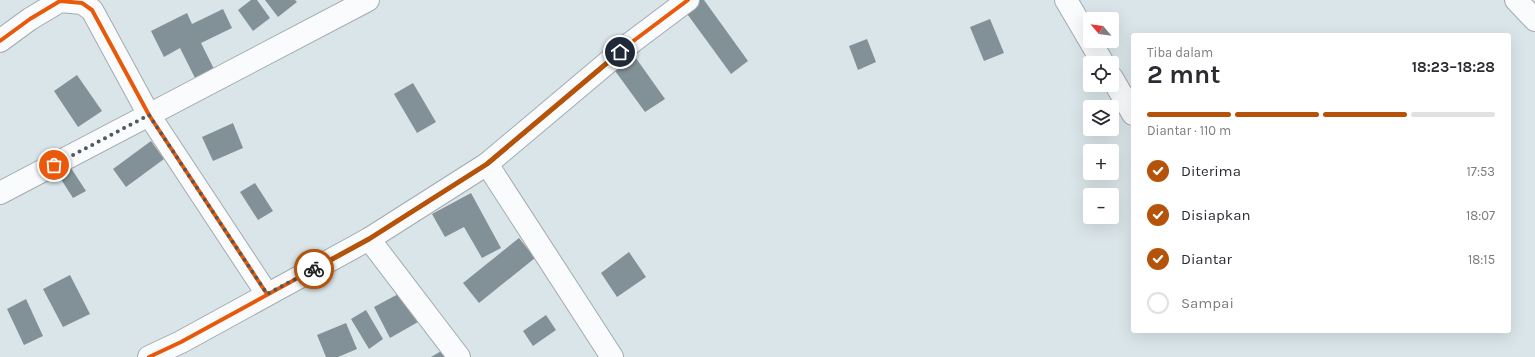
<!DOCTYPE html>
<html lang="id">
<meta charset="utf-8">
<style>
body{margin:0;font-family:Karla,sans-serif;background:#f7f7f7;color:#2b2b33;height:100vh;display:flex;flex-direction:column;font-size:15px;white-space:nowrap}
*{box-sizing:border-box;margin:0}
p{font-size:13px;color:#7c7c81}
.icon{flex:none;width:22px;height:22px;fill:none;stroke:currentColor;stroke-width:2;stroke-linecap:round;stroke-linejoin:round}
.map{position:relative;flex:1;overflow:hidden}
.panel{position:absolute;left:1131px;top:33px;width:380px;height:300px;display:flex;flex-direction:column;background:#fff;border-radius:4px;box-shadow:0 4px 16px #0002}
.panel>*{flex:none}
.needle{width:26px;rotate:299deg}
.fabs{position:absolute;left:1083px;top:12px;display:grid;gap:8px}
.fabs a{display:grid;place-items:center;width:36px;height:36px;border-radius:4px;background:#fff;box-shadow:0 4px 16px #0002;font-size:20px}
.pin{position:absolute;display:grid;place-items:center;width:34px;height:34px;color:#fff;margin:-17px;border:2px solid #fff;border-radius:50%;box-shadow:0 1px 4px #0007}
.courier{position:absolute;display:grid;place-items:center;width:40px;height:40px;margin:-20px;border:3px solid #b45309;border-radius:50%;background:#fff;color:#222;box-shadow:0 1px 5px #0007}
.head em{font-style:normal;font-weight:700}
.head div{display:flex;flex-direction:column-reverse}
.head{display:flex;align-items:center;justify-content:space-between;height:68px;padding:0 16px}
h1{font-size:26px;font-weight:700;line-height:30px}
.bar{display:grid;grid-template-columns:repeat(4,1fr);gap:6px 4px;align-content:center;height:48px;padding:0 16px}
.bar i{height:5px;border-radius:3px;background:#e1e1e2}
.bar .selected{background:#b45309}
.bar p{grid-column:span 4}
ol{padding:0 16px;list-style:none}
li{display:flex;align-items:center;gap:12px;height:44px}
li p{margin-inline-start:auto}
li .icon{padding:4px;border-radius:50%;background:#b45309;color:#fff;stroke-width:4}
li:last-child{color:#7c7c81}
li i{width:22px;height:22px;border:2px solid #e1e1e2;border-radius:50%}
.map>svg:first-child{display:block}
</style>
<div class="map">
<svg width="1535" height="357" viewBox="0 0 1535 357">
<rect width="100%" height="100%" fill="#dae5ea"/>
<!-- building -->
<g fill="#829198">
<polygon points="251,0 257,0 270,18 253,31 238,10"/>
<polygon points="265,0 295,0 297,2 278,17"/>
<polygon points="700,0 704,0 748,61 731,74 685,11"/>
<polygon points="223,9 232,28 201,43 214,69 195,78 180,48 164,57 151,31 187,13 192,24"/>
<polygon points="990,19 1004,53 984,61 970,27"/>
<polygon points="867,39 876,62 858,70 849,46"/>
<polygon points="633,54 665,99 645,112 613,68"/>
<polygon points="77,75 102,111 78,127 54,91"/>
<polygon points="413,83 436,122 417,133 394,94"/>
<polygon points="233,123 243,148 213,161 202,137"/>
<polygon points="151,141 164,159 126,187 113,169"/>
<polygon points="69,165 86,191 73,198 57,173"/>
<polygon points="255,183 273,211 258,220 240,192"/>
<polygon points="471,193 501,248 482,258 464,227 445,237 432,214"/>
<polygon points="519,238 535,258 479,303 463,283"/>
<polygon points="629,252 646,277 617,297 601,273"/>
<polygon points="70,275 90,314 63,327 43,289"/>
<polygon points="402,292 418,322 390,338 374,307"/>
<polygon points="26,299 43,336 24,345 7,309"/>
<polygon points="366,310 383,339 369,349 351,319"/>
<polygon points="546,315 556,330 533,346 523,331"/>
<polygon points="346,323 357,349 338,357 326,357 317,335"/>
<polygon points="443,350 447,357 431,357"/>
</g>
<g fill="none" stroke-linecap="round" stroke-linejoin="round">
<defs>
<g id="minor">
<polyline points="1066,0 1103,63"/>
<polyline points="1516,0 1535,20"/>
<polyline points="0,41 30,19 60,1 82,3 92,10 149,115 267,294"/>
<polyline points="1112,78 1133,114"/>
<polyline points="487,164 612,357"/>
<polyline points="0,193 368,0"/>
<polyline points="369,239 459,357"/>
<polyline points="149,357 181,342 369,239 487,164 632,42 688,0"/>
</g>
</defs>
<!-- minor casing -->
<use href="#minor" stroke="#a3abaf" stroke-width="24"/>
<!-- minor -->
<use href="#minor" stroke="#f9fbfc" stroke-width="22"/>
<defs>
<g id="cycleway">
<polyline points="0,41 30,19 60,1 82,3 92,10 149,115 267,294"/>
<polyline points="149,357 181,342 369,239 487,164 632,42 688,0"/>
</g>
</defs>
<!-- cycleway casing -->
<use href="#cycleway" stroke="#fff" stroke-width="6"/>
<!-- cycleway -->
<use href="#cycleway" stroke="#e8590c" stroke-width="4"/>
</g>
<g fill="none" stroke-linecap="round" stroke-linejoin="round">
<!-- done -->
<polyline stroke="#51595c" stroke-width="4" stroke-dasharray="0 7.2" points="54,165 149,115 267,294 314,269"/>
<!-- route -->
<polyline stroke="#b45309" stroke-width="5" points="314,269 369,239 487,164 620,52"/>
</g>
</svg>
<div class="fabs">
<a><svg class="needle" viewBox="-14 -14 28 28"><path d="M0-13l5 13h-10z" fill="#e53935"/><path d="M0 13l5-13h-10z" fill="#7c7c81"/></svg></a>
<a><svg class="icon" aria-label="locate" viewBox="0 0 24 24"><circle cx="12" cy="12" r="6"/><path d="M12 2v4M12 18v4M2 12h4M18 12h4"/></svg></a>
<a><svg class="icon" aria-label="layers" viewBox="0 0 24 24"><path d="M12 4l9 5-9 5-9-5zM3 14l9 5 9-5"/></svg></a>
<a>+</a>
<a>−</a>
</div>
<div class="pin" style="left:54px;top:165px;background:#ea580c"><svg class="icon" aria-label="bag" viewBox="0 0 24 24"><path d="M5 8h14l-1 12H6zM9 8a3 3 0 0 1 6 0"/></svg></div>
<div class="pin" style="left:620px;top:52px;background:#1f2937"><svg class="icon" aria-label="home" viewBox="0 0 24 24"><path d="M3 11l9-7 9 7M6 9v11h12V9"/></svg></div>
<div class="courier" style="left:314px;top:269px"><svg class="icon" aria-label="bike" viewBox="0 0 24 24"><circle cx="6" cy="16" r="4"/><circle cx="18" cy="16" r="4"/><path d="M6 16l4-8h5l3 8M10 8l3 8H6M13 5h3"/></svg></div>
<section class="panel">
<div class="head"><div><h1>2 mnt</h1><p>Tiba dalam</p></div><em>18:23–18:28</em></div>
<div class="bar"><i class="selected"></i><i class="selected"></i><i class="selected"></i><i></i><p>Diantar · 110 m</p></div>
<ol>
<li><svg class="icon" aria-label="check" viewBox="0 0 24 24"><path d="M5 12l5 5 9-10"/></svg>Diterima<p>17:53</p></li>
<li><svg class="icon" aria-label="check" viewBox="0 0 24 24"><path d="M5 12l5 5 9-10"/></svg>Disiapkan<p>18:07</p></li>
<li><svg class="icon" aria-label="check" viewBox="0 0 24 24"><path d="M5 12l5 5 9-10"/></svg>Diantar<p>18:15</p></li>
<li><i></i>Sampai</li>
</ol>
</section>
</div>
